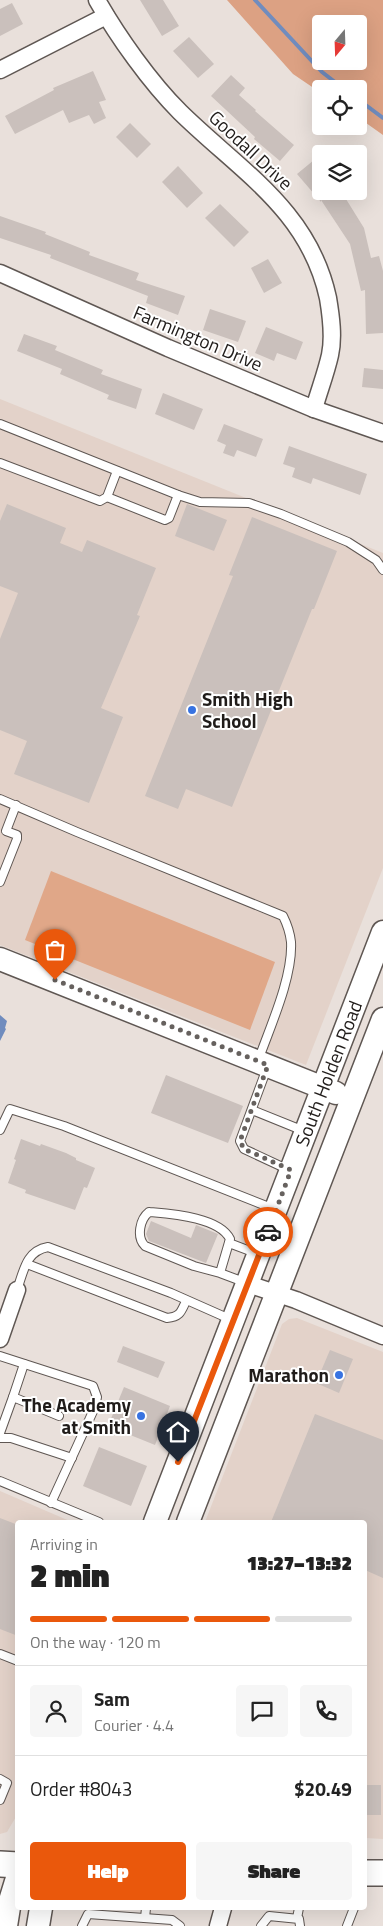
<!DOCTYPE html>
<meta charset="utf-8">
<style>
body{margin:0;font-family:"Titillium Web",sans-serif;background:#f6f6f6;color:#222;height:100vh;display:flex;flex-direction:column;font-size:19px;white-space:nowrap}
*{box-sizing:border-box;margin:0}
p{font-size:16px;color:#767676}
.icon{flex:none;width:28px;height:28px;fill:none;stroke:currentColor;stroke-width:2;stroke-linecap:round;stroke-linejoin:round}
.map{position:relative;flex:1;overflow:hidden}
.drawer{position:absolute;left:15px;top:1520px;width:352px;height:390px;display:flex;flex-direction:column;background:#fff;border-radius:5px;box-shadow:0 5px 20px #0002}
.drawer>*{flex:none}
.needle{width:32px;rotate:199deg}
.buttons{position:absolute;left:312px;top:15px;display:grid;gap:10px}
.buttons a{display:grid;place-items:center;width:55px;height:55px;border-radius:5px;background:#fff;box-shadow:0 5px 20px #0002;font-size:25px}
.pin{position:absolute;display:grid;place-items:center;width:42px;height:42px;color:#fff;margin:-51px -21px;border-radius:50% 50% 50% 0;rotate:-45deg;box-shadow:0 0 5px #0007}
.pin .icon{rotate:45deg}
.courier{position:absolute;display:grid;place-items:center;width:50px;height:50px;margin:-25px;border:4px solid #ea580c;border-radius:50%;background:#fff;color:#222;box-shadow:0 1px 6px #0007}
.head em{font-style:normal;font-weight:800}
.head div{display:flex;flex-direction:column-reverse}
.head{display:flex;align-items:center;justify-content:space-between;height:85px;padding:0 15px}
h1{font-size:32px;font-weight:800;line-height:38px}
.bar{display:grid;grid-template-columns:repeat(4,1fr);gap:8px 5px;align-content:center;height:60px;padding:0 15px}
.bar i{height:6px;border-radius:4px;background:#e0e0e0}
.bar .on{background:#ea580c}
.bar p{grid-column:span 4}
.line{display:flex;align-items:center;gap:12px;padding:0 15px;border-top:1px solid #e0e0e0}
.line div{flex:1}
.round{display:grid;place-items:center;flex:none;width:52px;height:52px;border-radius:5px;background:#f6f6f6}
.button{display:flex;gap:10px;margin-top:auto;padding:10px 15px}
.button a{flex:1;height:58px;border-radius:5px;background:#ea580c;color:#fff;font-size:20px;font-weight:800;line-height:58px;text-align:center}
.button a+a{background:#f6f6f6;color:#222}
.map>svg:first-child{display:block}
</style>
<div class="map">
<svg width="383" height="1926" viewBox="0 0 383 1926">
<rect width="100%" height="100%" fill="#e9e0db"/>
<!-- built -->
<g fill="#e3d2c9">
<polygon points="0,399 383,553 383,868 306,1065 0,945"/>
<polygon points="297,1318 383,1352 383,1839 365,1838 365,1522 205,1522 282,1324 289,1319"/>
<polygon points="0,1491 72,1522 18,1522 17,1815 7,1832 0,1834"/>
</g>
<!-- green -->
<polygon fill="#e0a788" points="51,871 275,962 250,1030 25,940"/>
<!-- forest -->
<path fill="#dca183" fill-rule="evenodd" d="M227 0H383V135L359 118V89H321V93L293 74ZM321 24H359V61H321Z"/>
<!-- water -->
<polygon fill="#708cbe" points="0,1015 7,1021 5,1028 6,1029 0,1041"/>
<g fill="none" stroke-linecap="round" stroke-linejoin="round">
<!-- stream -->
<g stroke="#708cbe" stroke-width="4">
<polyline points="255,0 322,72 344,89"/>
<polyline points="359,100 383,118"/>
</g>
</g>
<!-- building -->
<g fill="#cac0bc">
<polygon points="140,0 163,0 179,26 162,36"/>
<polygon points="12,3 23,24 0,36 0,9"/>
<polygon points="189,37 214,64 198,78 173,51"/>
<polygon points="93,71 106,100 99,102 106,118 94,124 89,115 69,123 63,110 15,134 5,116 54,90 53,88"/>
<polygon points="231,75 245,88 239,95 256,110 255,111 294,145 280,161 254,139 255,137 211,96"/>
<polygon points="130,123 151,144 137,158 116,137"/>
<polygon points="314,160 321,169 321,191 341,191 364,228 371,258 379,256 383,271 383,333 366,334 365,290 361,291 350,244 321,200 321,202 297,174"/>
<polygon points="178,166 203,193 187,208 162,182"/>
<polygon points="220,204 249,232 234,247 205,218"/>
<polygon points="0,216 46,232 45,234 90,252 89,255 139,273 136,280 185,296 178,315 146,303 148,296 50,258 51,255 0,238"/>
<polygon points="268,259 282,283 264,293 251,268"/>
<polygon points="210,309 246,321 238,342 203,330"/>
<polygon points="266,327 303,342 296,360 277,353 274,361 255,353"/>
<polygon points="24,334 57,346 55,350 103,370 101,374 142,389 136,409 107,399 109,395 60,374 62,369 17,351"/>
<polygon points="364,368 383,370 383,389 362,387"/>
<polygon points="163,393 203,409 194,430 155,414"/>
<polygon points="224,424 263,439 256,457 237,450 234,457 223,453 226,445 217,441"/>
<polygon points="289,446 367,474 360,495 313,478 311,484 292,477 295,468 283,464"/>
<polygon points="7,504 66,528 60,543 82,552 87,540 156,568 137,615 140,616 101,708 123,717 89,803 14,774 27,741 0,730 0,639 18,593 0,586 0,521"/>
<polygon points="187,504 227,520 214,551 175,536"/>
<polygon points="252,517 337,551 314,609 312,609 232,807 186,789 178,809 145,796 233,576 229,575"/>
<polygon points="166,1075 243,1106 228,1143 151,1113"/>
<polygon points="21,1139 40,1146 41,1144 66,1153 76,1158 76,1160 95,1168 87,1188 84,1187 75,1210 25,1193 26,1190 8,1183 16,1160 14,1159"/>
<polygon points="151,1221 191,1238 196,1225 218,1234 206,1263 149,1241 146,1234"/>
<polygon points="123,1346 165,1362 158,1378 117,1362"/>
<polygon points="330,1350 353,1359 339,1393 316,1383"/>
<polygon points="124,1387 170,1406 155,1445 108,1426"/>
<polygon points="315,1414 383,1440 383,1578 365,1570 365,1522 271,1522"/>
<polygon points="99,1447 147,1466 131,1506 83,1486"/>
<polygon points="0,1518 18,1525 18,1636 0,1629"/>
<rect x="365" y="1785" width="16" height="30"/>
</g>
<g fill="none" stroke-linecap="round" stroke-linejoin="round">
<defs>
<g id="lane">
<polyline points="0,424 178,495 200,502 249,503 281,514 348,542 376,560 383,570"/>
<polyline points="0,463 100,501 107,497 117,471"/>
<polyline points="107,497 165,520 169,518 178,495"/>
<path d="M0 799 77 832 283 916C287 924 290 933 291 942 293 977 270 1027 258 1061"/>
<polyline points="0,882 17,839 17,835 6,831 16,805"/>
<polyline points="267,1068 240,1141 244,1149 289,1170"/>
<polyline points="252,1110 304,1131"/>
<polyline points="0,1130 10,1109 64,1126 274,1209"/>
<polyline points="229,1243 258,1254"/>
<path d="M27 1264 167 1318C180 1317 181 1312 186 1301"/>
<path d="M220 1273 194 1266 145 1246C136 1237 140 1219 149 1212 171 1214 219 1217 230 1239L220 1273 244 1282"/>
<path d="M17 1290C24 1270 26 1251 48 1247L171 1293 232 1320"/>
<polyline points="0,1356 93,1386 97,1397 95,1407 51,1503"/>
<polyline points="13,1397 24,1364"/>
<polyline points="0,1433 13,1397 59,1416"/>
<polyline points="0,1438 11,1438 72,1458"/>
<polyline points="0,1481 99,1522"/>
<polyline points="0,1654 18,1661"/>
<polyline points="0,1779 7,1783 0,1800"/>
<polyline points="145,1918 146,1908"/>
<polyline points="297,1918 299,1908"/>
<polyline points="82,1926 88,1914 172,1920 180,1926"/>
<polyline points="261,1926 269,1916 299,1919 300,1926"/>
<polyline points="347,1926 354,1908"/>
</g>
<g id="street">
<path d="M97 0C118 37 150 82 180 112 240 171 309 210 328 298 331 316 334 337 330 355 326 373 319 391 314 409"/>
<polyline points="0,70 106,16"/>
<polyline points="0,273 168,348 314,409 383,433"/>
<polyline points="248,1284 296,1300 383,1336"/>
<polyline points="0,1339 17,1290"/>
<polyline points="218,1926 223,1908"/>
</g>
<g id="secondary">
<polyline points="0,959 336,1093"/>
<path id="s1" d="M155 1522 383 932"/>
<polyline points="188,1522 383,1019"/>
<polyline points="6,1926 10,1901 18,1875"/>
<polyline points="38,1926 41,1908"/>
</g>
<g id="primary">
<polyline points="0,1864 18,1865"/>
<polyline points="365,1873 383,1873"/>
</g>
</defs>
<!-- lane casing -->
<use href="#lane" stroke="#5f5753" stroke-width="10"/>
<!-- street casing -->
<use href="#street" stroke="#5f5753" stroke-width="19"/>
<!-- secondary casing -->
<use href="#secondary" stroke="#5f5753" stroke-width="25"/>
<!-- primary casing -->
<use href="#primary" stroke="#5f5753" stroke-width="28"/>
<!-- lane -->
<use href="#lane" stroke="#fff" stroke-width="8"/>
<!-- street -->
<use href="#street" stroke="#fff" stroke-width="16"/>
<!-- secondary -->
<use href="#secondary" stroke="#fff" stroke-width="22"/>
<!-- primary -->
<use href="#primary" stroke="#fff" stroke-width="25"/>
</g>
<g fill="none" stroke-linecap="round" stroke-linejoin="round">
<!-- done -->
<polyline stroke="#66615e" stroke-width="5" stroke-dasharray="0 9" points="55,980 268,1065 240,1141 244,1149 291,1170 268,1232"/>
<!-- route -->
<polyline stroke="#ea580c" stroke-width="6" points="178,1462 268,1232"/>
</g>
<!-- markers -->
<g fill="#3873e1" stroke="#fff" stroke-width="2">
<circle cx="192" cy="710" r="5"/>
<circle cx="339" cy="1375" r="5"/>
<circle cx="141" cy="1416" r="5"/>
</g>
<g text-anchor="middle" stroke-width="4" stroke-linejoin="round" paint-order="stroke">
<!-- street labels -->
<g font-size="19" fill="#201c1a" stroke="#fff">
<text transform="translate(251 150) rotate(43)" y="7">Goodall Drive</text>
<text transform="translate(198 338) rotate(23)" y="7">Farmington Drive</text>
<text dy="7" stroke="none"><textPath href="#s1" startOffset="481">South Holden Road</textPath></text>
</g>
<!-- poi labels -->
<g font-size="19" font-weight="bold" fill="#201c1a" stroke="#fff" text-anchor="end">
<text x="202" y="706" text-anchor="start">Smith High<tspan x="202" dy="22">School</tspan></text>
<text x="329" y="1382">Marathon</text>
<text x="131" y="1412">The Academy<tspan x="131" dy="22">at Smith</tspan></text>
</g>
</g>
</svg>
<div class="buttons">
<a><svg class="needle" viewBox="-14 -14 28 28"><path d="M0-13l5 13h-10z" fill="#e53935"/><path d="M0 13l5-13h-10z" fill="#767676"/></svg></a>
<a><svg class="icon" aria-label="locate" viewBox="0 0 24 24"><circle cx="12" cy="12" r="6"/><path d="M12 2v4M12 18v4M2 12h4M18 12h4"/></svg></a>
<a><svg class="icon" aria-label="layers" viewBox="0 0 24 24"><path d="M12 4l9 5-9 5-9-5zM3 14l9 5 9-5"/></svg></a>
</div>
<div class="pin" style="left:55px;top:980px;background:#ea580c"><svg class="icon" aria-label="bag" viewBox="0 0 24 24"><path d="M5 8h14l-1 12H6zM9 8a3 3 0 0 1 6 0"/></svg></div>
<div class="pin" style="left:178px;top:1462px;background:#1f2937"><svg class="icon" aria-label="home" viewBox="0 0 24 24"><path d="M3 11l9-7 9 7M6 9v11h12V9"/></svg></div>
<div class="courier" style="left:268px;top:1232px"><svg class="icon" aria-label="car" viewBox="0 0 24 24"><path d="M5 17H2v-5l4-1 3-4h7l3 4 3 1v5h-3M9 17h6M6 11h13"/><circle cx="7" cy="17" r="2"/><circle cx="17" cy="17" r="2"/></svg></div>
<section class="drawer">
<div class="head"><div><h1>2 min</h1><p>Arriving in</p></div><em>13:27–13:32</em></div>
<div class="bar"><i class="on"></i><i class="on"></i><i class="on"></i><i></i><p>On the way · 120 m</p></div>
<div class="line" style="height:90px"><a class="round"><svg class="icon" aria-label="person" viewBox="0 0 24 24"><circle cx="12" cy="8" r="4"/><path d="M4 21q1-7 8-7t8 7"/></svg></a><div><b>Sam</b><p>Courier · 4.4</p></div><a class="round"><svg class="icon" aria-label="chat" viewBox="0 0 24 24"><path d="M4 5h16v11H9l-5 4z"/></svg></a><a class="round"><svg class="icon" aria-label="phone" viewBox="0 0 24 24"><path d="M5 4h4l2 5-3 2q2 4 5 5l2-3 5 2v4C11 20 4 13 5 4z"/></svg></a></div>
<div class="line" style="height:65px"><div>Order #8043</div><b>$20.49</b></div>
<div class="button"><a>Help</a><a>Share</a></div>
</section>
</div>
